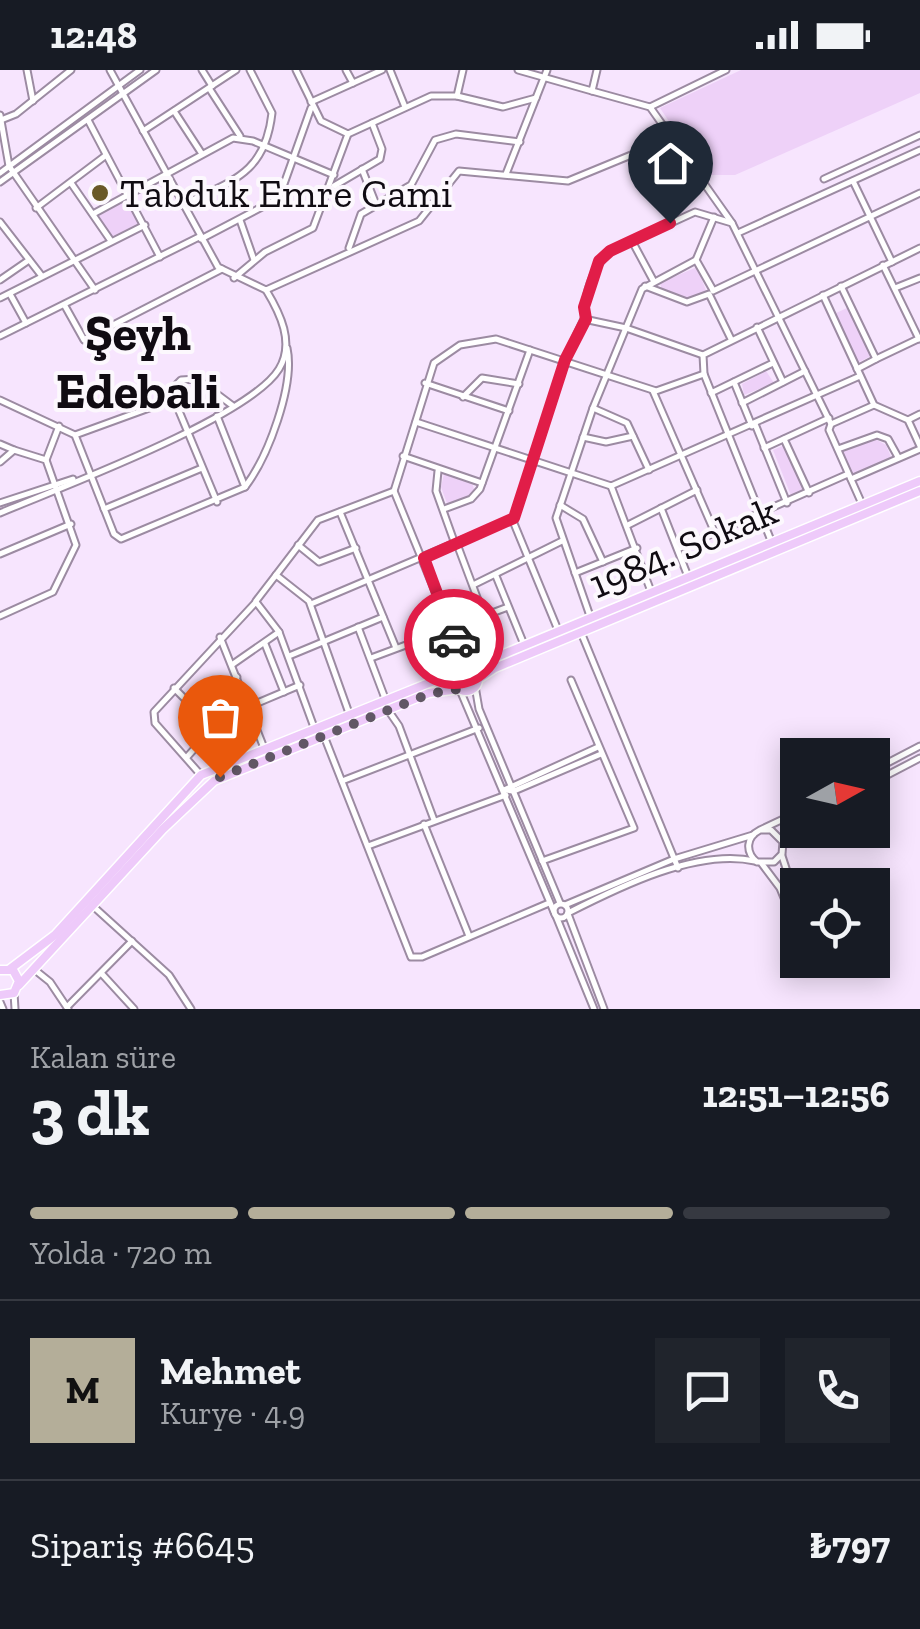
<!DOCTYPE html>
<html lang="tr">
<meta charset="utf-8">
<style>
body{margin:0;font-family:"Zilla Slab",serif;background:#20242c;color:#f1f3f6;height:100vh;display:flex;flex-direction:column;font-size:38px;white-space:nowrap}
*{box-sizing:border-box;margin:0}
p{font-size:32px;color:#9ea1a6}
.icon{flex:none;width:55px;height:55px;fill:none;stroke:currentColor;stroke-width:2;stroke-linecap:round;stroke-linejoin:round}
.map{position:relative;height:939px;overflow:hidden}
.details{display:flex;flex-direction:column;background:#171b24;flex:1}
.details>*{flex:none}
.needle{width:65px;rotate:82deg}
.controls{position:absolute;left:780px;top:668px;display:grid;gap:20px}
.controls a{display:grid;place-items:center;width:110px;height:110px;border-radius:0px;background:#171b24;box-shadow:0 5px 25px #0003;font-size:50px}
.pin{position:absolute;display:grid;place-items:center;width:85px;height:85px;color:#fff;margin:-102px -42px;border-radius:50% 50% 50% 0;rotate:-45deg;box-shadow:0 0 10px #0007}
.pin .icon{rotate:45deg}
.courier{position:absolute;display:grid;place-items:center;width:100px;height:100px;margin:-50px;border:8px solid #e11d48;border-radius:50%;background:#fff;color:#222;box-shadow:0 2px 12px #0007}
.summary em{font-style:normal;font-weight:700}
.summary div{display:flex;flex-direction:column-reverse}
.summary{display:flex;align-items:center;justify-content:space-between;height:170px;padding:0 30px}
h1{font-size:65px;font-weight:700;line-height:75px}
.bar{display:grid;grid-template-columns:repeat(4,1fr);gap:15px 10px;align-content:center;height:120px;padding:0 30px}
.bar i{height:12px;border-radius:8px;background:#363941}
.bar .active{background:#b4ae99}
.bar p{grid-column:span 4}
.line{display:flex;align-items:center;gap:25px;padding:0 30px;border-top:2px solid #363941}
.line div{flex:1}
.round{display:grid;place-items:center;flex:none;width:105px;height:105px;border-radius:0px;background:#20242c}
.status{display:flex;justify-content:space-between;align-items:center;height:70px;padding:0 50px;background:#171b24;direction:ltr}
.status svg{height:28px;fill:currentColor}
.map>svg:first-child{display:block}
</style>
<div class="status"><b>12:48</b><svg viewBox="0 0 49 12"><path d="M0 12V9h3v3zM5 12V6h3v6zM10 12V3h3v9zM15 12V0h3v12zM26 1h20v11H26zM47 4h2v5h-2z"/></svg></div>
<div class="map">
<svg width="920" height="939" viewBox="0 0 920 939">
<rect width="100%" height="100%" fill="#f7e5fe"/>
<!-- green -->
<g fill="#eed1f8">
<polygon points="741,0 920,0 920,23 735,105 705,105 660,38"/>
<polygon points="125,128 140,154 112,167 98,145"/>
<polygon points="697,197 707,223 691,230 662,220 660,213"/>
<polygon points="847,238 871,286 857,293 834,244"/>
<polygon points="766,301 774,313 744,325 742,314"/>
<polygon points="875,369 886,375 891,387 852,404 842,381"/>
<polygon points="785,375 807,420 792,428 773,380"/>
<polygon points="444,404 472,413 476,425 448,436 441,417"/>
</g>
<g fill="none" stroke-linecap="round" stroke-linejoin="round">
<defs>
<g id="minor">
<polyline points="27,0 33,31"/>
<polyline points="110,0 218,197 266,220 419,151 459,101 568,111 653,76"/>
<polyline points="202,0 212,16"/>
<polyline points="296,0 321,51 348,64 431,26 457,26 463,0"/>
<polyline points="346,0 353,13"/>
<polyline points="390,0 405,37"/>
<polyline points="518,0 592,21 597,0"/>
<polyline points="209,18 240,66"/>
<polyline points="592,21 650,37 732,153"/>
<polyline points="457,26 503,37 536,28"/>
<polyline points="311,32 382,0"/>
<polyline points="650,37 726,0"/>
<polyline points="174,41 202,84"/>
<polyline points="0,45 9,96 95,220"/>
<polyline points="1,50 16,44 71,0"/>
<polyline points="88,50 160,187"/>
<polyline points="143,61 236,0"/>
<polyline points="362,99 375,132"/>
<polyline points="0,103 140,0"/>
<polyline points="506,104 547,0"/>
<polyline points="824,109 920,65"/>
<polyline points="853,111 892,192"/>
<polyline points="0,112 156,0"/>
<polyline points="71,113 111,171"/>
<polyline points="334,116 380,89 382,79 372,53"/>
<path d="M182 135C231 111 265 105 272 43L250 0"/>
<polyline points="36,138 105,86"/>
<polyline points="93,144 233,68 253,71 334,105"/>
<polyline points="240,150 254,190"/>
<polyline points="0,152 41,205"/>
<polyline points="738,163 920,80"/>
<polyline points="201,169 279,128 311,38"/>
<polyline points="632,171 653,210"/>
<polyline points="349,178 361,144 411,115 435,70 456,64 520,72"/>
<polyline points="883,195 919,269"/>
<polyline points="234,208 265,182 313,158 348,64"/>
<polyline points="0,210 29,190"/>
<polyline points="645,216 687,232 709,224 731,269"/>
<polyline points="841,216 876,289 918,269"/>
<polyline points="895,218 920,208"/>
<polyline points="713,220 696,190 714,147"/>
<polyline points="713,221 920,123"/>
<polyline points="10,224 26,253"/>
<polyline points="823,225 874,335 908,350 920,376"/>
<polyline points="0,228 145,155"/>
<polyline points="65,236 84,270 222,199"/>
<path d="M587 249C581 229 594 195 610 181L695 142 732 153 831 354 829 360 862 434"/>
<polyline points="757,257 783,312"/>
<polyline points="0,266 199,167"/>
<polyline points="857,299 876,289"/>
<polyline points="734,312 752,356"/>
<polyline points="425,313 509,341"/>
<polyline points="653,321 715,463"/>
<polyline points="711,323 773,293"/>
<polyline points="463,327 482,308 519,314"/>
<path d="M0 330 75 365 114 464 121 469 245 417C268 387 295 315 287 278"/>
<polyline points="742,333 805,301"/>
<polyline points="593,338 627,353 649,400"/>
<polyline points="217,346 245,417"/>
<polyline points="908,350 920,344"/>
<polyline points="416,352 611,416 860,306"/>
<polyline points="755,354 787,433"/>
<polyline points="831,354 874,335"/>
<polyline points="75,365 174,329"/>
<polyline points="583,367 606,372 633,366"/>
<polyline points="784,369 809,423"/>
<polyline points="0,374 14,380"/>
<polyline points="764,378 829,348"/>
<polyline points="838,379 877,365 888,369 898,387"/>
<polyline points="403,386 482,413"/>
<polyline points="46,390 59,356"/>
<polyline points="0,392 14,380 46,390 76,475 53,522 0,546"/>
<polyline points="438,401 436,421 455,474"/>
<polyline points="851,409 920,379"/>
<polyline points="611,416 652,524"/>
<polyline points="217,432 174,329 175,316 181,310 197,309 233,336"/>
<polyline points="0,433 73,409"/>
<polyline points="560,435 583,449 603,492"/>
<polyline points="661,438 689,509"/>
<polyline points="104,439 202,398"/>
<polyline points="444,439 471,429 480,419 530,280"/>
<polyline points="340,442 396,578"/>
<path d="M0 443C59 418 249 348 279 299 295 273 280 243 266 220"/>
<polyline points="628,455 697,420"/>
<polyline points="772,473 704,304 703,285 920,178"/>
<polyline points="457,474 484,546"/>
<polyline points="298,475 319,492 356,478"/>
<polyline points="678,479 848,404"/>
<polyline points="0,484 71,454"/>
<polyline points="575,503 637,478"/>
<polyline points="276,505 318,450 394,421"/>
<polyline points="496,506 525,577"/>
<polyline points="473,515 562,471"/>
<polyline points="256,531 276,505 309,531 350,646"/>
<polyline points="311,534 514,448"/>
<polyline points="590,546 556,448 593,338 642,219 696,190"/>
<polyline points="578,555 678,798"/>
<polyline points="358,557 386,631"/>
<polyline points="558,560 513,451 565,290 584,249 626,258 703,285"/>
<polyline points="220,567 264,678"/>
<polyline points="265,574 284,622"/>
<polyline points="289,586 383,547"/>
<polyline points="371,588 508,537"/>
<polyline points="233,594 279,562"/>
<polyline points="466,597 394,421 434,293 460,275 496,269 656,321 704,304"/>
<polyline points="475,616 479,639 560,833"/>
<polyline points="174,618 211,655"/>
<polyline points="460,620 554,842"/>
<polyline points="388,640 399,656 434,750"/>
<polyline points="202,645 237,607"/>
<polyline points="324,666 411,887 422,887 549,833"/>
<polyline points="187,687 222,648 300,615"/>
<polyline points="872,701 920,676"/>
<polyline points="200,704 155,653 154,642 256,532 279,562 315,660"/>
<polyline points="342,711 479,658"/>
<polyline points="872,713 920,688"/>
<polyline points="504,720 514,721 601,684"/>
<polyline points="504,720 598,677"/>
<polyline points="424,754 469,866"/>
<path d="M760 760H771L783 772 782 784 774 792H757C745 782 746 767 760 760L798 742"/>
<polyline points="784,775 798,755"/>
<polyline points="368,776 506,725"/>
<polyline points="782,786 798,835"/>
<polyline points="542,791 634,758 571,610"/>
<polyline points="762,794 780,818 798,862"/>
<circle cx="561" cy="841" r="7"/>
<polyline points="565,835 674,789 753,765"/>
<polyline points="94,837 169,905 191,939"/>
<path d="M568 843C619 817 697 778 755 791"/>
<polyline points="568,844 604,939"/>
<polyline points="556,846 594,939"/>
<polyline points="35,900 50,912 68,939"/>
<polyline points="102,904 134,939"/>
<polyline points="14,923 15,939"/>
<polyline points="0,932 3,939"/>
<polyline points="67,937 132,871"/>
</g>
<g id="major">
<circle cx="466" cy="609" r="12"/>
<polyline points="470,598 920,411"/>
<polyline points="477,610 495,598 920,421"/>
<polyline points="10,899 55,865 201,705 456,602"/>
<polyline points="0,900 13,900 19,911 14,923 0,925"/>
<polyline points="19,915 163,759 214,711 429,623 459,619"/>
</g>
</defs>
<!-- minor casing -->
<use href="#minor" stroke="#9c8ba2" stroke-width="9"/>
<!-- major casing -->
<use href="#major" stroke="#fff" stroke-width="11"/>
<!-- minor -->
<use href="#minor" stroke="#fff" stroke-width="5"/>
<!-- major -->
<use href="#major" stroke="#eecafa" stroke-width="8"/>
</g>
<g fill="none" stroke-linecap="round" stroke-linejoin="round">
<!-- done -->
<polyline stroke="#615765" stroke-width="10" stroke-dasharray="0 18" points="220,707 429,624 459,619 454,605 466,597 454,569"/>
<!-- route -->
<polyline stroke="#e11d48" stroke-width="12" points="454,569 424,488 514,448 565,290 586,249 584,237 599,191 610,181 670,153"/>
</g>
<!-- markers -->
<circle fill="#695927" stroke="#fcf8fd" stroke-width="4" cx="100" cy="123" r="10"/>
<g text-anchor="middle" stroke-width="8" stroke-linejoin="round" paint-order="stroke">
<!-- poi labels -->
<g font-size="40" fill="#100b12" stroke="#fcf8fd" text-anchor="start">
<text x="120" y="137">Tabduk Emre Cami</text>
</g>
<!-- street labels -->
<g font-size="40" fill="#100b12" stroke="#fcf8fd">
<text transform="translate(683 477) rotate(-23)" y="14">1984. Sokak</text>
</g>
<!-- district labels -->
<g font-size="50" font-weight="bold" fill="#100b12" stroke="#fcf8fd">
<text x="138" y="280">Şeyh<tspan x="138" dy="58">Edebali</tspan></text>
</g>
</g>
</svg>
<div class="controls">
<a><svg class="needle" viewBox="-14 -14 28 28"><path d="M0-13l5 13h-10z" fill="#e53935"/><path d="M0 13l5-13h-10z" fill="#9ea1a6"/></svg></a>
<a><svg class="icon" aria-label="locate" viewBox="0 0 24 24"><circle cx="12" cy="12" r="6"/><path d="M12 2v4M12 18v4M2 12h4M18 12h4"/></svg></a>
</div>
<div class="pin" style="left:220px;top:707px;background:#ea580c"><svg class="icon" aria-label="bag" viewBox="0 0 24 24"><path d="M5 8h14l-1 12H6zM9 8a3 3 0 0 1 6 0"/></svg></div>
<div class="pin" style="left:670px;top:153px;background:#1f2937"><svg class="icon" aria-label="home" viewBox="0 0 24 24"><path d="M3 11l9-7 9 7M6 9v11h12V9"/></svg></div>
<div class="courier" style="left:454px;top:569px"><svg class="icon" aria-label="car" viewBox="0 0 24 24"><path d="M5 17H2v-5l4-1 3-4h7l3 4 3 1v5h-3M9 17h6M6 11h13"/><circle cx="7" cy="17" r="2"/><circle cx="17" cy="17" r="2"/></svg></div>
</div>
<section class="details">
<div class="summary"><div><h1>3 dk</h1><p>Kalan süre</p></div><em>12:51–12:56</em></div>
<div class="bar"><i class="active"></i><i class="active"></i><i class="active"></i><i></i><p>Yolda · 720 m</p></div>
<div class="line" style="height:180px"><b class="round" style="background:#b4ae99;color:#111">M</b><div><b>Mehmet</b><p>Kurye · 4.9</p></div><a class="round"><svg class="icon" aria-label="chat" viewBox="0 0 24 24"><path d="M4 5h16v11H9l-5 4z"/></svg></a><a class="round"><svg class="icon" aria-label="phone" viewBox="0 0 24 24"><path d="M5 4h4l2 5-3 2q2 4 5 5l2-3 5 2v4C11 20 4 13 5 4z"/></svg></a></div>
<div class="line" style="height:130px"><div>Sipariş #6645</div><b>₺797</b></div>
</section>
